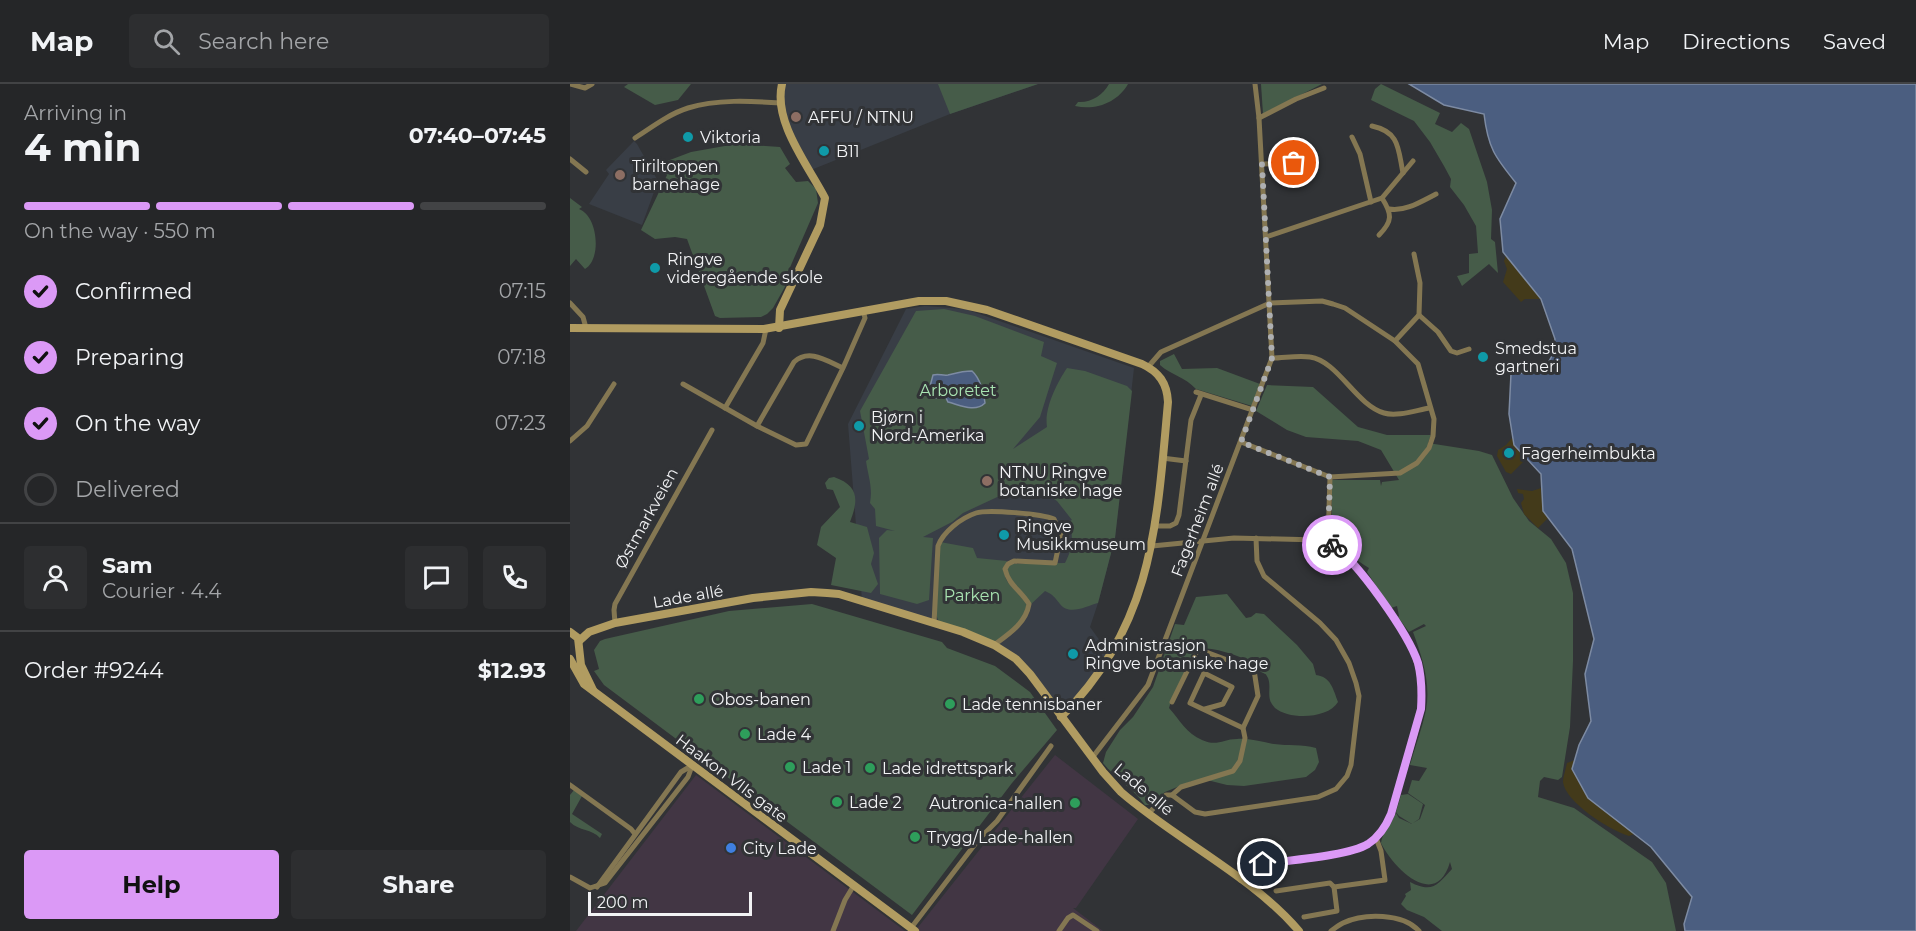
<!DOCTYPE html>
<meta charset="utf-8">
<style>
body{margin:0;font-family:Montserrat,sans-serif;background:#2d2e30;color:#f1f3f6;height:100vh;display:flex;flex-direction:column;font-size:22px;white-space:nowrap}
*{box-sizing:border-box;margin:0}
p{font-size:20px;color:#a3a5a8}
.icon{flex:none;width:33px;height:33px;fill:none;stroke:currentColor;stroke-width:2;stroke-linecap:round;stroke-linejoin:round}
.map{position:relative;flex:1;overflow:hidden}
.details{display:flex;flex-direction:column;background:#252628;width:570px}
.details>*{flex:none}
.scale{position:absolute;left:18px;bottom:15px;width:164px;box-sizing:border-box;padding-left:6px;border:3px solid #f2f3f5;border-top:0;font-size:16px;line-height:21px;white-space:nowrap;color:#f2f3f5;-webkit-text-stroke:4px #313336;paint-order:stroke}
.pin{position:absolute;display:grid;place-items:center;width:51px;height:51px;color:#fff;margin:-26px;border:3px solid #fff;border-radius:50%;box-shadow:0 2px 6px #0007}
.courier{position:absolute;display:grid;place-items:center;width:60px;height:60px;margin:-30px;border:4px solid #db99f6;border-radius:50%;background:#fff;color:#222;box-shadow:0 2px 8px #0007}
.summary em{font-style:normal;font-weight:700}
.summary div{display:flex;flex-direction:column-reverse}
.summary{display:flex;align-items:center;justify-content:space-between;height:102px;padding:0 24px}
h1{font-size:39px;font-weight:700;line-height:45px}
.bar{display:grid;grid-template-columns:repeat(4,1fr);gap:9px 6px;align-content:center;height:72px;padding:0 24px}
.bar i{height:8px;border-radius:4px;background:#424345}
.bar .current{background:#db99f6}
.bar p{grid-column:span 4}
.line{display:flex;align-items:center;gap:15px;padding:0 24px;border-top:2px solid #424345}
.line div{flex:1}
.round{display:grid;place-items:center;flex:none;width:63px;height:63px;border-radius:6px;background:#2d2e30}
ol{padding:0 24px;list-style:none}
li{display:flex;align-items:center;gap:18px;height:66px}
li p{margin-inline-start:auto}
li .icon{padding:6px;border-radius:50%;background:#db99f6;color:#111;stroke-width:4}
li:last-child{color:#a3a5a8}
li i{width:33px;height:33px;border:3px solid #424345;border-radius:50%}
.cta{display:flex;gap:12px;margin-top:auto;padding:12px 24px}
.cta a{flex:1;height:69px;border-radius:6px;background:#db99f6;color:#111;font-size:24px;font-weight:700;line-height:69px;text-align:center}
.cta a+a{background:#2d2e30;color:#f1f3f6}
header{display:flex;align-items:center;gap:36px;box-sizing:border-box;height:84px;padding:0 30px;background:#252628;border-bottom:2px solid #424345}
header strong{font-size:28px}
nav{display:flex;gap:33px;margin-inline-start:auto;font-size:21px}
.search{width:420px;height:54px;background:#2d2e30;display:flex;align-items:center;gap:15px;box-sizing:border-box;padding:0 21px;border-radius:6px;color:#a3a5a8;font-size:22px}
main{display:flex;flex:1;min-height:0}
.map>svg:first-child{display:block}
</style>
<header>
<strong>Map</strong>
<div class="search"><svg class="icon" aria-label="search" viewBox="0 0 24 24"><circle cx="10" cy="10" r="6"/><path d="M15 15l6 6"/></svg>Search here</div>
<nav><a>Map</a><a>Directions</a><a>Saved</a></nav>
</header>
<main>
<section class="details">
<div class="summary"><div><h1>4 min</h1><p>Arriving in</p></div><em>07:40–07:45</em></div>
<div class="bar"><i class="current"></i><i class="current"></i><i class="current"></i><i></i><p>On the way · 550 m</p></div>
<ol>
<li><svg class="icon" aria-label="check" viewBox="0 0 24 24"><path d="M5 12l5 5 9-10"/></svg>Confirmed<p>07:15</p></li>
<li><svg class="icon" aria-label="check" viewBox="0 0 24 24"><path d="M5 12l5 5 9-10"/></svg>Preparing<p>07:18</p></li>
<li><svg class="icon" aria-label="check" viewBox="0 0 24 24"><path d="M5 12l5 5 9-10"/></svg>On the way<p>07:23</p></li>
<li><i></i>Delivered</li>
</ol>
<div class="line" style="height:108px"><a class="round"><svg class="icon" aria-label="person" viewBox="0 0 24 24"><circle cx="12" cy="8" r="4"/><path d="M4 21q1-7 8-7t8 7"/></svg></a><div><b>Sam</b><p>Courier · 4.4</p></div><a class="round"><svg class="icon" aria-label="chat" viewBox="0 0 24 24"><path d="M4 5h16v11H9l-5 4z"/></svg></a><a class="round"><svg class="icon" aria-label="phone" viewBox="0 0 24 24"><path d="M5 4h4l2 5-3 2q2 4 5 5l2-3 5 2v4C11 20 4 13 5 4z"/></svg></a></div>
<div class="line" style="height:78px"><div>Order #9244</div><b>$12.93</b></div>
<div class="cta"><a>Help</a><a>Share</a></div>
</section>
<div class="map">
<svg width="1346" height="847" viewBox="0 0 1346 847">
<rect width="100%" height="100%" fill="#313336"/>
<!-- commercial -->
<g fill="#423644">
<polygon points="485,671 568,735 506,824 503,824 533,847 345,847"/>
<polygon points="126,691 335,847 6,847"/>
</g>
<!-- built -->
<g fill="#393e46">
<polygon points="212,0 468,0 380,30 241,86 219,50 211,6"/>
<polygon points="64,57 67,60 88,97 72,141 19,120 39,90 36,86"/>
<polygon points="355,222 395,225 564,284 545,454 528,519 520,543 541,572 511,614 486,626 460,590 424,561 292,517 278,340 336,225"/>
</g>
<!-- green -->
<g fill="#465c49">
<polygon points="58,0 121,0 108,16 85,21 54,3"/>
<polygon points="368,0 468,0 380,30"/>
<path d="M539 0H558C548 18 526 27 505 22L508 18C521 19 533 11 539 0Z"/>
<polygon points="691,0 752,0 693,30"/>
<polygon points="811,0 870,29 865,40 882,48 891,39 899,45 917,98 922,126 921,155 925,158 928,189 919,180 892,202 887,192 899,189 899,170 908,169 906,142 894,121 880,103 881,95 874,82 860,58 844,37 801,16 805,5"/>
<polygon points="166,60 210,63 220,80 215,84 226,98 238,97 246,105 248,119 218,188 216,201 203,224 197,230 191,233 150,234 145,232 117,155 105,153 85,155 71,146 97,91 85,89 83,86 84,82 121,68"/>
<path d="M0 114 12 123 9 125C28 132 32 175 15 185L6 175 0 182Z"/>
<path d="M374 225 405 232 474 258 471 272 487 279 470 333 443 365 477 343C474 324 487 299 497 284L515 287 557 302 562 307 545 454 528 519C517 522 499 532 490 520 484 513 484 511 475 507L458 523 435 485 438 480 495 479C503 464 503 454 500 437L502 436 487 417 476 410 438 408 393 429 382 438 353 453 363 454 359 516 347 520 310 510 309 454 317 446 325 447 306 442 305 425 300 419C303 403 298 392 296 377L299 375 290 327 346 227Z"/>
<path d="M604 270 612 285 647 284 690 300 682 322 626 305C615 293 601 291 590 281V277Z"/>
<path d="M697 301 743 303 788 343 817 351H861L858 359 909 367 922 371 943 414 959 437 981 455 996 479 1003 509V577L1000 643 992 693 988 696 974 693 970 697 968 713 1004 724 1082 778 1096 799 1106 847H872L854 833 837 826 831 820 836 812 835 810 841 806 840 798C863 810 868 800 882 785L880 778C866 827 823 784 811 759 812 749 822 739 826 729L829 734 842 740 829 732 826 728 831 711 838 710 853 720 849 735 843 739 850 735 855 721 838 709 842 696 849 697 857 684 840 681C845 663 852 645 856 626 861 599 852 573 843 548L856 542 854 540 839 548 828 533 829 532 827 522 821 524 797 488 799 484C786 477 774 463 762 454V396H810L811 402 812 398 829 396 811 366 788 357 736 353 717 346 686 327Z"/>
<path d="M264 393C290 402 288 417 280 438L297 443 304 469 301 480 308 500 301 509 261 501 266 474 247 461 251 443 270 423 263 406 257 405 255 399 259 394Z"/>
<path d="M370 458 403 464 407 474 437 477 433 485C437 502 440 500 451 511 468 529 439 548 425 558L405 549 369 538 365 528Z"/>
<path d="M657 510 676 534 681 533 686 529 694 530 727 561 743 580 746 591C761 593 763 605 768 618 758 635 719 636 705 624 695 614 702 605 698 594 695 588 696 591 691 588 688 585 685 581 681 579 667 570 645 564 628 564L602 614 599 624C609 635 617 650 632 656 647 663 653 655 667 655 679 654 692 658 704 660 718 662 732 660 746 664L749 678 745 686 736 693 674 702 657 701 637 696 622 697 595 708 581 721H575C563 704 545 694 533 679L536 668 550 646 563 633 583 603 605 540 614 541 626 513Z"/>
<polygon points="242,520 372,558 377,564 425,582 460,608 487,646 442,699 342,831 34,601 24,587 29,585 24,566 30,557 35,555 159,527"/>
<path d="M4 706 12 712 2 730 32 750 30 754C22 745 9 747 0 738V711Z"/>
</g>
<!-- sand -->
<g fill="#433a1a">
<polygon points="936,171 971,215 955,215 951,218 933,198 937,185 934,177"/>
<polygon points="943,353 944,361 956,375 941,390 936,388 927,372 928,366 936,361"/>
<polygon points="971,404 973,427 978,434 968,444 954,430 951,419 954,415 953,410 948,409 947,405 962,407"/>
<path d="M1005 676 1002 685 1018 714 1064 750 1059 752C1041 747 995 718 993 698 993 693 996 685 997 679Z"/>
</g>
<!-- water -->
<g fill="#4b5e80" stroke="#7d8ba3" stroke-width="1.5">
<path d="M839 0H1346V847H1115L1114 840 1122 813 1081 763 1018 714 1002 685 1009 661 1021 637 1015 590 1024 555 1002 465 973 427 971 390 944 361 939 330 941 290 956 289 978 279 983 270 985 255 971 215 933 168 930 135 946 99C925 73 918 64 914 30L874 21Z"/>
<path d="M402 287C410 294 414 309 415 319 405 329 390 321 378 318L374 310 366 314 361 312 359 306 363 291C369 289 372 292 378 291 386 289 393 287 402 287Z"/>
</g>
<g fill="none" stroke-linecap="round" stroke-linejoin="round">
<!-- street -->
<g stroke="#847752" stroke-width="5">
<polyline points="0,0 15,4 22,0"/>
<polyline points="689,34 726,15 754,4"/>
<path d="M802 42C830 48 828 65 833 89"/>
<polyline points="782,53 790,70 801,118"/>
<path d="M65 54C82 43 99 30 118 24 146 15 181 17 211 19"/>
<polyline points="0,75 16,88"/>
<polyline points="692,80 729,79"/>
<path d="M819 125C835 128 852 117 866 110"/>
<path d="M809 151C823 137 822 130 812 114"/>
<polyline points="696,153 812,114 843,77"/>
<polyline points="0,219 13,233 16,244"/>
<polyline points="849,231 868,248 881,267 887,269 899,265"/>
<polyline points="825,257 849,231 850,199 844,170"/>
<path d="M702 274C714 274 728 271 740 273 768 277 786 321 814 329 827 333 847 326 860 324"/>
<polyline points="578,283 591,268 700,219 752,217 763,220 775,224 825,257 848,280 864,335 863,352 859,364 847,379 830,389 760,393 671,358"/>
<path d="M273 284 236 360 226 361 187 342 224 278C239 264 257 277 273 284L295 234 293 226"/>
<polyline points="113,300 187,342"/>
<polyline points="626,308 683,326"/>
<polyline points="155,324 193,259 196,245"/>
<polyline points="0,357 17,342 44,300"/>
<polyline points="592,374 616,377"/>
<polyline points="585,442 600,442 606,439 609,431 621,336 631,311"/>
<polyline points="758,458 760,393"/>
<path d="M582 462 664 454 749 456C772 461 782 479 796 496 826 533 857 574 851 623 848 645 840 668 833 689 827 712 822 740 804 755 784 773 721 776 693 780L682 785 670 796"/>
<polyline points="45,539 44,526 45,520 142,346"/>
<path d="M364 539 368 462C373 448 391 434 406 429 418 425 472 430 484 435L491 451 485 479 444 477 438 480 435 485C439 502 450 505 459 520 456 539 439 550 424 561"/>
<polyline points="602,618 628,565 684,586 688,612 673,644 675,654 670,677 663,687 611,703 602,711"/>
<polyline points="635,625 653,620 662,603 634,589 620,619 673,644"/>
<polyline points="522,674 578,601 702,274 689,34 685,0"/>
<polyline points="0,701 61,745 65,750"/>
<polyline points="579,729 596,711 602,711 625,728 635,730 748,713 766,705 777,692 781,681 789,612 786,599 779,579 766,556 750,539 694,492 687,477 686,454"/>
<polyline points="0,793 20,804 35,799 118,693 122,682"/>
<polyline points="27,803 111,688 121,682"/>
<polyline points="706,807 760,799 764,803 815,796 811,767 806,754"/>
<polyline points="734,833 767,827 764,803"/>
<polyline points="341,844 409,755 427,737 481,662"/>
<polyline points="263,847 275,816 284,801"/>
<polyline points="489,847 498,834 503,831 527,847"/>
<path d="M761 847C765 844 769 841 773 839 794 829 833 829 849 847"/>
</g>
<!-- secondary -->
<g stroke="#b19c61" stroke-width="8">
<path d="M0 244 194 245 349 217H376L417 226 572 280C589 288 597 299 598 318 587 440 583 542 491 633"/>
<path d="M209 244 210 226 250 141 255 114C238 81 203 38 212 0"/>
<polyline points="0,548 8,554 11,581 23,606"/>
<path d="M9 557 19 548 45 539 183 514 241 508 257 509 269 510 393 548 424 561 446 575 460 590 533 688 551 708C605 755 682 792 729 847"/>
<polyline points="0,575 14,600 345,847"/>
</g>
</g>
<g fill="none" stroke-linecap="round" stroke-linejoin="round">
<!-- done -->
<polyline stroke="#aeb0b2" stroke-width="6" stroke-dasharray="0 10.8" points="724,79 692,80 702,274 671,358 760,393 758,458 762,461"/>
<!-- route -->
<path stroke="#db99f6" stroke-width="8" d="M693 780C720 776 778 772 798 760 809 753 816 742 821 730L851 625C852 609 852 595 848 579 839 551 787 476 762 461"/>
</g>
<!-- markers -->
<g fill="#8d6e63" stroke="#313336" stroke-width="2">
<circle cx="226" cy="33" r="6"/>
<circle cx="50" cy="91" r="6"/>
<circle cx="417" cy="397" r="6"/>
</g>
<g fill="#0f9aa8" stroke="#313336" stroke-width="2">
<circle cx="118" cy="53" r="6"/>
<circle cx="254" cy="67" r="6"/>
<circle cx="85" cy="184" r="6"/>
<circle cx="913" cy="273" r="6"/>
<circle cx="289" cy="342" r="6"/>
<circle cx="939" cy="369" r="6"/>
<circle cx="434" cy="451" r="6"/>
<circle cx="503" cy="570" r="6"/>
</g>
<g fill="#2e9e5b" stroke="#313336" stroke-width="2">
<circle cx="129" cy="615" r="6"/>
<circle cx="380" cy="620" r="6"/>
<circle cx="175" cy="650" r="6"/>
<circle cx="220" cy="683" r="6"/>
<circle cx="300" cy="684" r="6"/>
<circle cx="267" cy="718" r="6"/>
<circle cx="505" cy="719" r="6"/>
<circle cx="345" cy="753" r="6"/>
</g>
<circle fill="#3f7fe0" stroke="#313336" stroke-width="2" cx="161" cy="764" r="6"/>
<g text-anchor="middle" stroke-width="6" stroke-linejoin="round" paint-order="stroke">
<!-- poi labels -->
<g font-size="16" fill="#f2f3f5" stroke="#313336" text-anchor="start">
<text x="238" y="39">AFFU / NTNU</text>
<text x="130" y="59">Viktoria</text>
<text x="266" y="73">B11</text>
<text x="62" y="88">Tiriltoppen<tspan x="62" dy="18">barnehage</tspan></text>
<text x="97" y="181">Ringve<tspan x="97" dy="18">videregående skole</tspan></text>
<text x="925" y="270">Smedstua<tspan x="925" dy="18">gartneri</tspan></text>
<text x="301" y="339">Bjørn i<tspan x="301" dy="18">Nord-Amerika</tspan></text>
<text x="951" y="375">Fagerheimbukta</text>
<text x="429" y="394">NTNU Ringve<tspan x="429" dy="18">botaniske hage</tspan></text>
<text x="446" y="448">Ringve<tspan x="446" dy="18">Musikkmuseum</tspan></text>
<text x="515" y="567">Administrasjon<tspan x="515" dy="18">Ringve botaniske hage</tspan></text>
<text x="141" y="621">Obos-banen</text>
<text x="392" y="626">Lade tennisbaner</text>
<text x="187" y="656">Lade 4</text>
<text x="232" y="689">Lade 1</text>
<text x="312" y="690">Lade idrettspark</text>
<text x="279" y="724">Lade 2</text>
<text x="493" y="725" text-anchor="end">Autronica-hallen</text>
<text x="357" y="759">Trygg/Lade-hallen</text>
<text x="173" y="770">City Lade</text>
</g>
<!-- park labels -->
<g font-size="16" fill="#a9e4b2" stroke="#313336">
<text x="388" y="312">Arboretet</text>
<text x="402" y="517">Parken</text>
</g>
<!-- street labels -->
<g font-size="16" fill="#f2f3f5" stroke="#313336">
<text transform="translate(76 434) rotate(-61)" y="6">Østmarkveien</text>
<text transform="translate(627 436) rotate(-69)" y="6">Fagerheim allé</text>
<text transform="translate(118 512) rotate(-10)" y="6">Lade allé</text>
<text transform="translate(162 694) rotate(37)" y="6">Haakon VIIs gate</text>
<text transform="translate(574 705) rotate(40)" y="6">Lade allé</text>
</g>
</g>
</svg>
<div class="scale">200 m</div>
<div class="pin" style="left:724px;top:79px;background:#ea580c"><svg class="icon" aria-label="bag" viewBox="0 0 24 24"><path d="M5 8h14l-1 12H6zM9 8a3 3 0 0 1 6 0"/></svg></div>
<div class="pin" style="left:693px;top:780px;background:#1f2937"><svg class="icon" aria-label="home" viewBox="0 0 24 24"><path d="M3 11l9-7 9 7M6 9v11h12V9"/></svg></div>
<div class="courier" style="left:762px;top:461px"><svg class="icon" aria-label="bike" viewBox="0 0 24 24"><circle cx="6" cy="16" r="4"/><circle cx="18" cy="16" r="4"/><path d="M6 16l4-8h5l3 8M10 8l3 8H6M13 5h3"/></svg></div>
</div>
</main>
